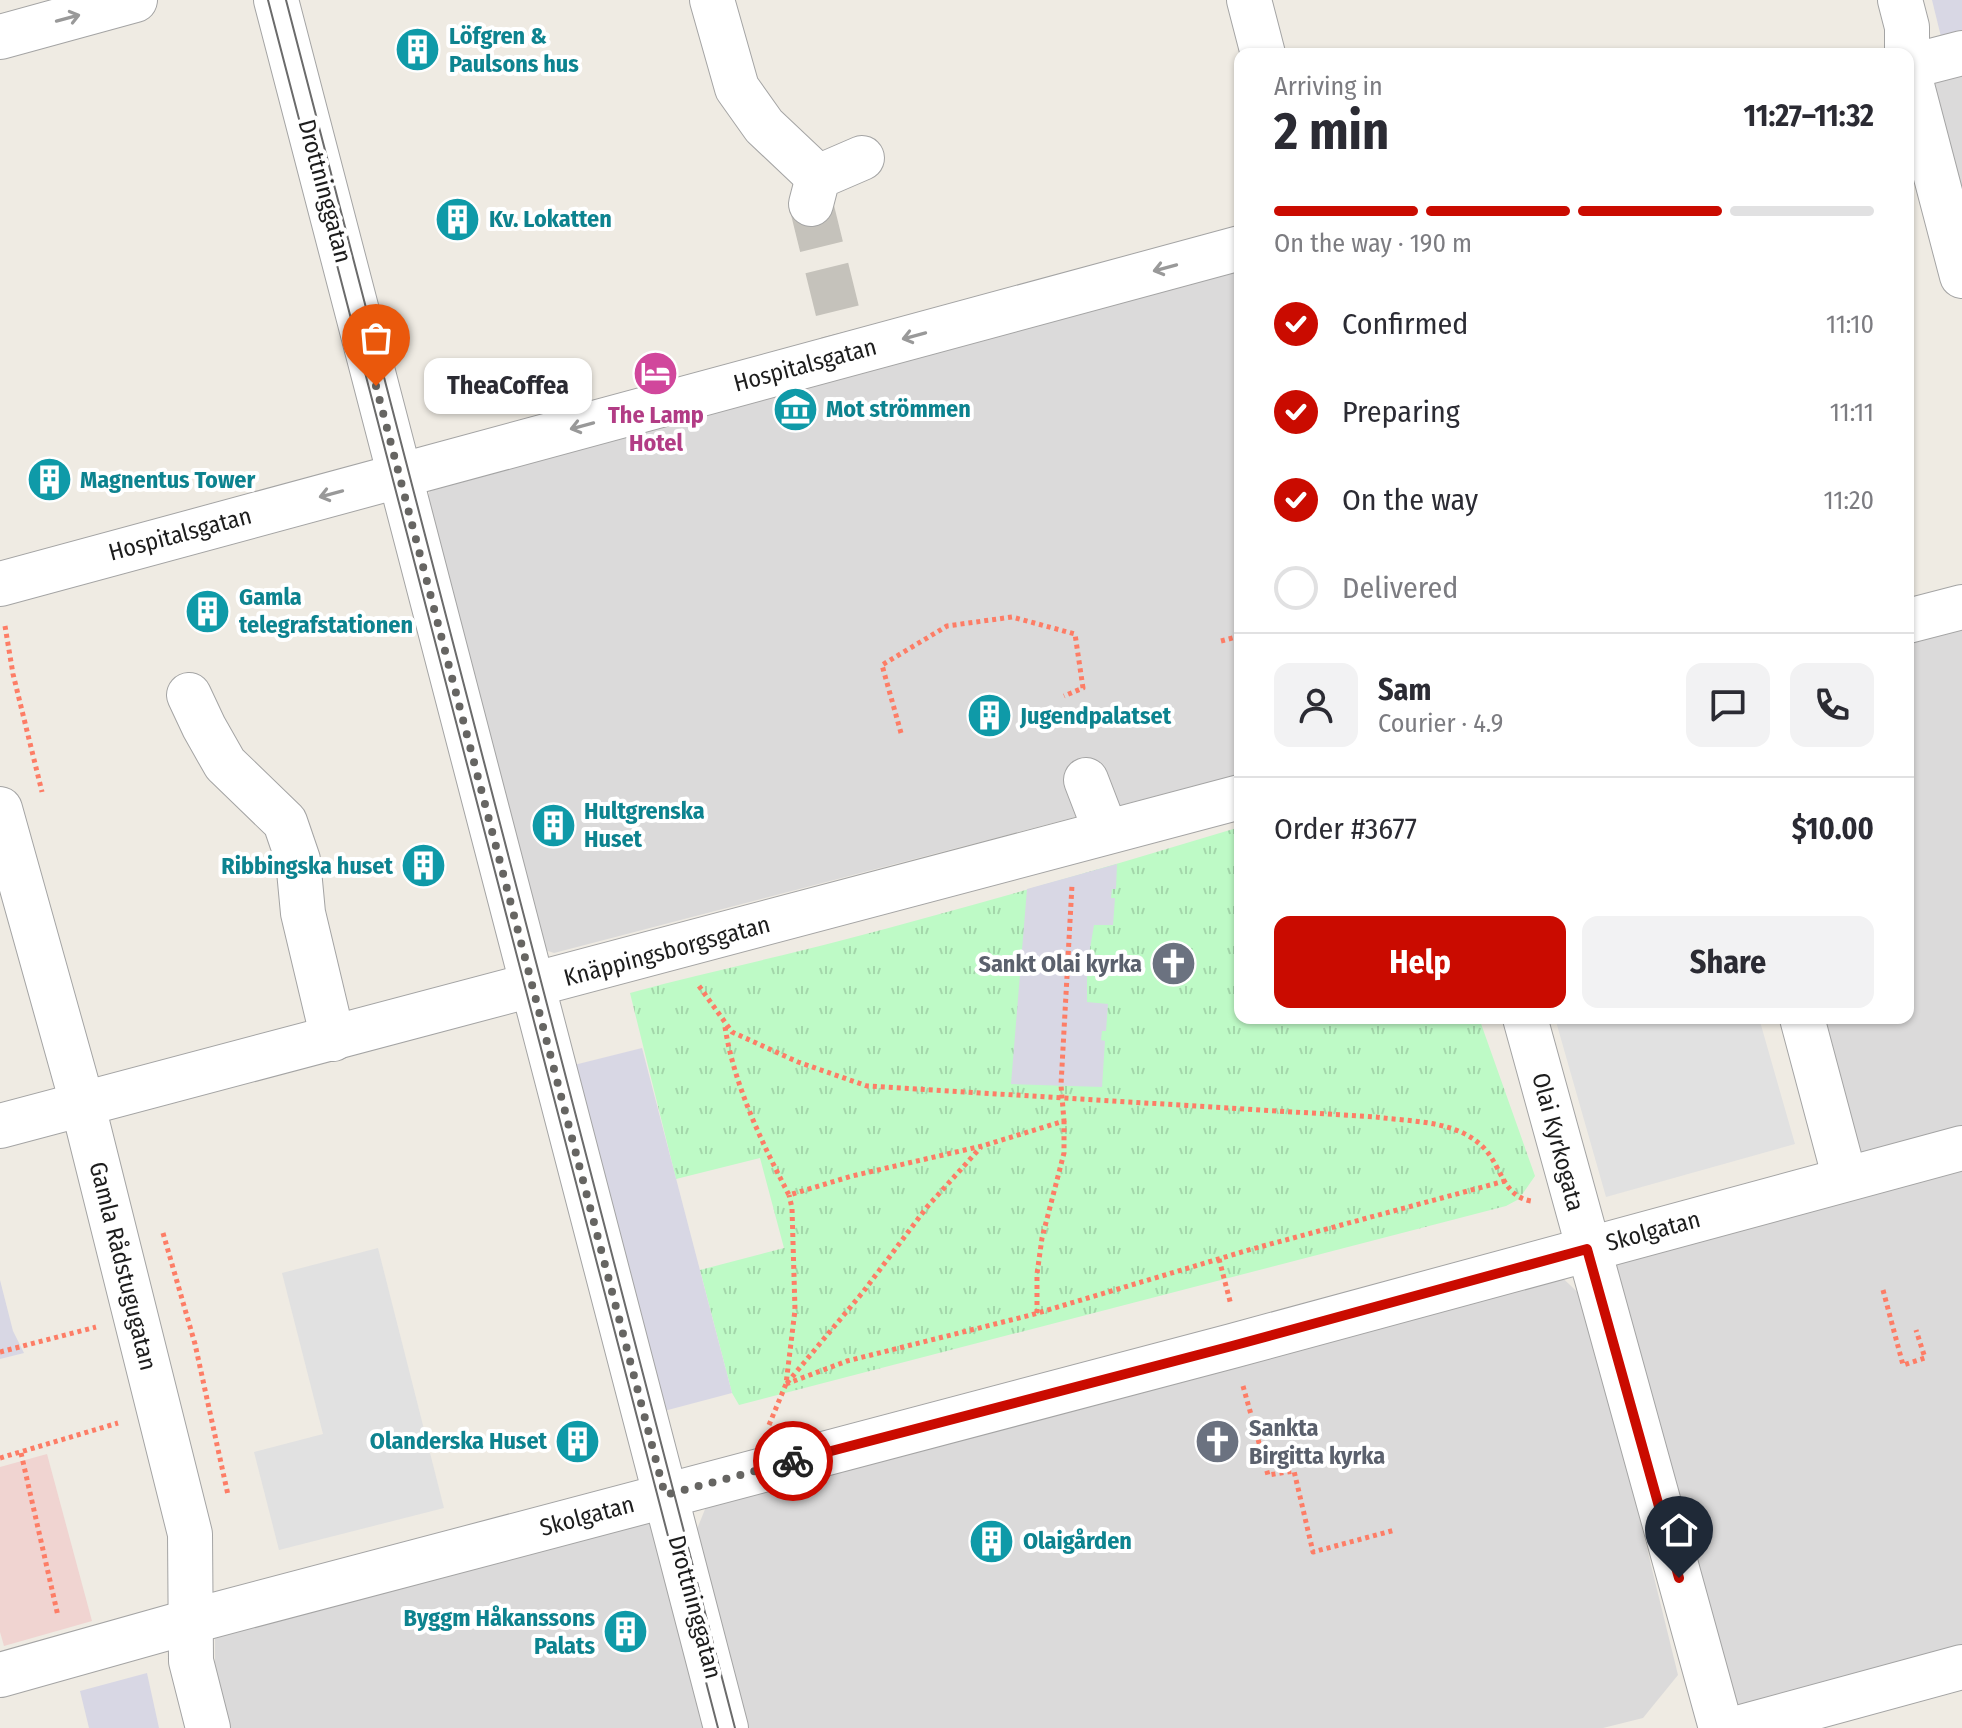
<!DOCTYPE html>
<meta charset="utf-8">
<style>
body{margin:0;font-family:"Fira Sans Condensed",sans-serif;background:#f2f2f3;color:#2b2b33;height:100vh;display:flex;flex-direction:column;font-size:30px;white-space:nowrap}
*{box-sizing:border-box;margin:0}
p{font-size:26px;color:#7c7c81}
.icon{flex:none;width:44px;height:44px;fill:none;stroke:currentColor;stroke-width:2;stroke-linecap:round;stroke-linejoin:round}
.map{position:relative;flex:1;overflow:hidden}
.drawer{position:absolute;left:1234px;top:48px;width:680px;height:976px;display:flex;flex-direction:column;background:#fff;border-radius:16px;box-shadow:0 2px 6px #0004}
.drawer>*{flex:none}
.pin{position:absolute;display:grid;place-items:center;width:68px;height:68px;color:#fff;margin:-82px -34px;border-radius:50% 50% 50% 0;rotate:-45deg;box-shadow:0 0 8px #0007}
.pin .icon{rotate:45deg}
.courier{position:absolute;display:grid;place-items:center;width:80px;height:80px;margin:-40px;border:6px solid #ca0b00;border-radius:50%;background:#fff;color:#222;box-shadow:0 2px 10px #0007}
.bubble{position:absolute;height:56px;border-radius:16px;background:#fff;box-shadow:0 2px 6px #0004;font-size:26px;font-weight:700;line-height:56px;text-align:center}
.head em{font-style:normal;font-weight:700}
.head div{display:flex;flex-direction:column-reverse}
.head{display:flex;align-items:center;justify-content:space-between;height:136px;padding:0 40px}
h1{font-size:52px;font-weight:700;line-height:60px}
.bar{display:grid;grid-template-columns:repeat(4,1fr);gap:12px 8px;align-content:center;height:96px;padding:0 40px}
.bar i{height:10px;border-radius:6px;background:#e1e1e2}
.bar .on{background:#ca0b00}
.bar p{grid-column:span 4}
.line{display:flex;align-items:center;gap:20px;padding:0 40px;border-top:2px solid #e1e1e2}
.line div{flex:1}
.round{display:grid;place-items:center;flex:none;width:84px;height:84px;border-radius:16px;background:#f2f2f3}
ol{padding:0 40px;list-style:none}
li{display:flex;align-items:center;gap:24px;height:88px}
li p{margin-inline-start:auto}
li .icon{padding:8px;border-radius:50%;background:#ca0b00;color:#fff;stroke-width:4}
li:last-child{color:#7c7c81}
li i{width:44px;height:44px;border:4px solid #e1e1e2;border-radius:50%}
.cta{display:flex;gap:16px;margin-top:auto;padding:16px 40px}
.cta a{flex:1;height:92px;border-radius:16px;background:#ca0b00;color:#fff;font-size:32px;font-weight:700;line-height:92px;text-align:center}
.cta a+a{background:#f2f2f3;color:#2b2b33}
.map>svg:first-child{display:block}
</style>
<div class="map">
<svg width="1962" height="1728" viewBox="0 0 1962 1728">
<defs>
<pattern id="park-tufts" width="24" height="20" patternUnits="userSpaceOnUse" patternTransform="scale(2)"><rect width="24" height="20" fill="#befac6"/><path d="M3 7l-1-3M5 7V3M7 7l1-3M15 17l-1-3M17 17v-4M19 17l1-3" fill="none" stroke="#a3d6aa"/></pattern>
</defs>
<rect width="100%" height="100%" fill="#efebe3"/>
<!-- residential -->
<g fill="#dbdada">
<polygon points="1962,74 1962,195 1932,81"/>
<polygon points="1240,260 1240,774 554,953 539,948 426,501 434,480"/>
<polygon points="1962,607 1962,1667 1738,1728 1587,1249 1826,1184 1783,1018 1908,1018 1908,621"/>
<polygon points="1554,1270 1586,1300 1678,1675 1643,1718 1603,1728 747,1728 697,1529 708,1502"/>
<polygon points="654,1518 709,1728 229,1728 215,1671 215,1635"/>
</g>
<!-- commercial -->
<polygon fill="#f0d4d1" points="47,1454 92,1621 4,1646 0,1632 0,1467"/>
<!-- park -->
<path fill="url(#park-tufts)" d="M1240 827V1018H1479L1535 1176 1519 1199 1506 1206 739 1405 732 1393 700 1270 784 1248 760 1158 676 1179 630 993C701 973 772 959 843 940 976 905 1108 867 1240 827Z"/>
<!-- parking -->
<g fill="#e1e1e1">
<polygon points="1555,1018 1759,1018 1795,1144 1606,1197"/>
<polygon points="378,1248 444,1508 279,1550 254,1452 323,1434 282,1273"/>
</g>
<!-- plaza -->
<g fill="#d8d7e4">
<polygon points="1932,0 1962,0 1962,53 1946,57"/>
<polygon points="1117,864 1116,889 1112,889 1111,898 1115,898 1113,925 1094,925 1087,966 1087,1002 1108,1004 1106,1031 1102,1031 1101,1040 1105,1041 1102,1087 1011,1084 1027,889"/>
<polygon points="642,1048 732,1393 664,1411 574,1065"/>
<polygon points="0,1280 13,1331 24,1353 0,1359"/>
<polygon points="147,1673 159,1728 89,1728 80,1691"/>
</g>
<g fill="none" stroke-linecap="round" stroke-linejoin="round">
<!-- minor-tunnel -->
<polyline stroke="#c5c2bb" stroke-width="44" stroke-dasharray="44 22" stroke-linecap="butt" points="811,204 848,354"/>
<defs>
<g id="minor">
<polyline points="276,0 726,1728"/>
<polyline points="712,0 737,88 764,126 818,177"/>
<polyline points="1249,0 1263,54"/>
<polyline points="1900,0 1907,27 1907,54"/>
<polyline points="0,37 135,0"/>
<polyline points="1908,67 1962,53"/>
<polyline points="1908,70 1962,276"/>
<polyline points="811,204 818,177 862,158"/>
<polyline points="0,584 1240,248"/>
<polyline points="1908,621 1962,607"/>
<polyline points="189,695 204,727 225,764 285,822 298,860 303,913 333,1039"/>
<polyline points="1086,780 1106,832"/>
<polyline points="0,809 83,1106 190,1534 191,1661 208,1728"/>
<polyline points="1525,1018 1721,1728"/>
<polyline points="1802,1018 1845,1179"/>
<polyline points="0,1126 1240,797"/>
<polyline points="0,1675 192,1621 1232,1346 1962,1148"/>
<polyline points="1738,1728 1962,1667"/>
</g>
</defs>
<!-- minor casing -->
<use href="#minor" stroke="#a4a4a4" stroke-width="46"/>
<!-- path -->
<g stroke="#fd7d66" stroke-width="5" stroke-dasharray="4 4" stroke-linecap="butt">
<polyline points="5,626 13,674 42,792"/>
<polyline points="1221,641 1240,636"/>
<polyline points="901,733 882,665 947,626 1012,617 1075,634 1083,688 1064,696"/>
<path d="M699 986 732 1032 798 1062 867 1086 1376 1117C1412 1122 1456 1120 1483 1147 1502 1166 1502 1196 1531 1201"/>
<path d="M725 1027C734 1085 762 1143 789 1195L852 1176 982 1146 1064 1121 1061 1085 1072 885"/>
<polyline points="163,1233 195,1344 228,1495"/>
<polyline points="1219,1259 1231,1305"/>
<polyline points="1883,1290 1903,1365 1925,1358 1916,1330"/>
<polyline points="1037,1313 1037,1274 1042,1238 1064,1153 1064,1121"/>
<polyline points="0,1352 96,1327"/>
<polyline points="787,1383 863,1292 927,1207 981,1147"/>
<polyline points="786,1384 847,1361 1031,1315 1252,1249 1505,1181"/>
<polyline points="1243,1386 1268,1475 1294,1471 1313,1552 1395,1530"/>
<polyline points="769,1425 786,1384 795,1310 792,1208 789,1195"/>
<polyline points="21,1453 58,1616"/>
<polyline points="0,1458 118,1423"/>
</g>
<!-- minor -->
<use href="#minor" stroke="#fff" stroke-width="44"/>
<!-- tram -->
<g stroke="#6b6b6b" stroke-width="2">
<polyline points="268,0 718,1728"/>
<polyline points="286,0 735,1728"/>
</g>
</g>
<!-- one-way arrows -->
<defs><path id="oneway-shaft" d="M-6 0H5M1.5-3L5.5 0L1.5 3" fill="none" stroke-width="1.6" stroke-linecap="round" stroke-linejoin="round" transform="scale(2)"/></defs>
<g stroke="#999">
<use href="#oneway-shaft" transform="translate(68 18) rotate(-15)"/>
<use href="#oneway-shaft" transform="translate(1165 268) rotate(165)"/>
<use href="#oneway-shaft" transform="translate(914 336) rotate(165)"/>
<use href="#oneway-shaft" transform="translate(582 426) rotate(165)"/>
<use href="#oneway-shaft" transform="translate(331 494) rotate(165)"/>
</g>
<g fill="none" stroke-linecap="round" stroke-linejoin="round">
<!-- done -->
<polyline stroke="#666562" stroke-width="8" stroke-dasharray="0 14.4" points="376,386 665,1495 793,1461"/>
<!-- route -->
<polyline stroke="#ca0b00" stroke-width="10" points="793,1461 1232,1346 1587,1249 1679,1578"/>
</g>
<!-- icons -->
<defs>
<symbol id="building-disc" viewBox="-11 -11 22 22"><circle r="9.5" fill="#0f9aa8" stroke="#fff"/><path d="M-4-6H4V6H1V3H-1V6H-4ZM-2.5-4.3h1.7v1.8h-1.7ZM.8-4.3h1.7v1.8H.8ZM-2.5-1h1.7V.8h-1.7ZM.8-1h1.7V.8H.8Z" fill="#fff"/></symbol>
<symbol id="hotel-disc" viewBox="-11 -11 22 22"><circle r="9.5" fill="#d1479c" stroke="#fff"/><path d="M-6-4.5h1.5V1H6V5H4.5V3h-9V5H-6ZM-4 0a1.8 1.8 0 1 1 3.6 0ZM.5 0V-2.5h3Q6-2.5 6 0Z" fill="#fff"/></symbol>
<symbol id="museum-disc" viewBox="-11 -11 22 22"><circle r="9.5" fill="#0f9aa8" stroke="#fff"/><path d="M0-6L6-3V-2H-6V-3ZM-5-1h2V3h-2ZM-1-1h2V3h-2ZM3-1h2V3H3ZM-6 4H6V6H-6Z" fill="#fff"/></symbol>
<symbol id="church-disc" viewBox="-11 -11 22 22"><circle r="9.5" fill="#6b7280" stroke="#fff"/><path d="M-1.2-6h2.4v3.5h3.3v2.4h-3.3V6h-2.4V-.1h-3.3v-2.4h3.3Z" fill="#fff"/></symbol>
</defs>
<g fill-rule="evenodd">
<use href="#building-disc" x="392" y="24" width="51" height="51"/>
<use href="#building-disc" x="432" y="194" width="51" height="51"/>
<use href="#hotel-disc" x="630" y="348" width="51" height="51"/>
<use href="#museum-disc" x="770" y="384" width="51" height="51"/>
<use href="#building-disc" x="24" y="454" width="51" height="51"/>
<use href="#building-disc" x="182" y="586" width="51" height="51"/>
<use href="#building-disc" x="964" y="690" width="51" height="51"/>
<use href="#building-disc" x="528" y="800" width="51" height="51"/>
<use href="#building-disc" x="398" y="840" width="51" height="51"/>
<use href="#church-disc" x="1148" y="938" width="51" height="51"/>
<use href="#building-disc" x="552" y="1416" width="51" height="51"/>
<use href="#church-disc" x="1192" y="1416" width="51" height="51"/>
<use href="#building-disc" x="966" y="1516" width="51" height="51"/>
<use href="#building-disc" x="600" y="1606" width="51" height="51"/>
</g>
<g text-anchor="middle" stroke-width="8" stroke-linejoin="round" paint-order="stroke">
<!-- culture labels -->
<g font-size="24" font-weight="bold" fill="#0d838f" stroke="#fff" text-anchor="start">
<text x="449" y="44">Löfgren &amp;<tspan x="449" dy="28">Paulsons hus</tspan></text>
<text x="489" y="227">Kv. Lokatten</text>
<text x="826" y="417">Mot strömmen</text>
<text x="80" y="488">Magnentus Tower</text>
<text x="239" y="605">Gamla<tspan x="239" dy="28">telegrafstationen</tspan></text>
<text x="1020" y="724">Jugendpalatset</text>
<text x="584" y="819">Hultgrenska<tspan x="584" dy="28">Huset</tspan></text>
<text x="393" y="874" text-anchor="end">Ribbingska huset</text>
<text x="547" y="1449" text-anchor="end">Olanderska Huset</text>
<text x="1023" y="1549">Olaigården</text>
<text x="595" y="1626" text-anchor="end">Byggm Håkanssons<tspan x="595" dy="28">Palats</tspan></text>
</g>
<!-- street labels -->
<g font-size="24" fill="#1d1d1d" stroke="#fff">
<text transform="translate(325 191) rotate(75)" y="8">Drottninggatan</text>
<text transform="translate(805 365) rotate(-15)" y="8">Hospitalsgatan</text>
<text transform="translate(180 534) rotate(-15)" y="8">Hospitalsgatan</text>
<text transform="translate(667 951) rotate(-15)" y="8">Knäppingsborgsgatan</text>
<text transform="translate(1558 1142) rotate(75)" y="8">Olai Kyrkogata</text>
<text transform="translate(1653 1231) rotate(-15)" y="8">Skolgatan</text>
<text transform="translate(123 1266) rotate(76)" y="8">Gamla Rådstugugatan</text>
<text transform="translate(587 1516) rotate(-15)" y="8">Skolgatan</text>
<text transform="translate(695 1607) rotate(75)" y="8">Drottninggatan</text>
</g>
<!-- hotel labels -->
<g font-size="24" font-weight="bold" fill="#b23c85" stroke="#fff">
<text x="656" y="423">The Lamp<tspan x="656" dy="28">Hotel</tspan></text>
</g>
<!-- worship labels -->
<g font-size="24" font-weight="bold" fill="#5b616d" stroke="#fff" text-anchor="end">
<text x="1142" y="972">Sankt Olai kyrka</text>
<text x="1249" y="1436" text-anchor="start">Sankta<tspan x="1249" dy="28">Birgitta kyrka</tspan></text>
</g>
</g>
</svg>
<div class="pin" style="left:376px;top:386px;background:#ea580c"><svg class="icon" aria-label="bag" viewBox="0 0 24 24"><path d="M5 8h14l-1 12H6zM9 8a3 3 0 0 1 6 0"/></svg></div>
<div class="pin" style="left:1679px;top:1578px;background:#1f2937"><svg class="icon" aria-label="home" viewBox="0 0 24 24"><path d="M3 11l9-7 9 7M6 9v11h12V9"/></svg></div>
<div class="courier" style="left:793px;top:1461px"><svg class="icon" aria-label="bike" viewBox="0 0 24 24"><circle cx="6" cy="16" r="4"/><circle cx="18" cy="16" r="4"/><path d="M6 16l4-8h5l3 8M10 8l3 8H6M13 5h3"/></svg></div>
<div class="bubble" style="left:424px;top:358px;width:168px">TheaCoffea</div>
<section class="drawer">
<div class="head"><div><h1>2 min</h1><p>Arriving in</p></div><em>11:27–11:32</em></div>
<div class="bar"><i class="on"></i><i class="on"></i><i class="on"></i><i></i><p>On the way · 190 m</p></div>
<ol>
<li><svg class="icon" aria-label="check" viewBox="0 0 24 24"><path d="M5 12l5 5 9-10"/></svg>Confirmed<p>11:10</p></li>
<li><svg class="icon" aria-label="check" viewBox="0 0 24 24"><path d="M5 12l5 5 9-10"/></svg>Preparing<p>11:11</p></li>
<li><svg class="icon" aria-label="check" viewBox="0 0 24 24"><path d="M5 12l5 5 9-10"/></svg>On the way<p>11:20</p></li>
<li><i></i>Delivered</li>
</ol>
<div class="line" style="height:144px"><a class="round"><svg class="icon" aria-label="person" viewBox="0 0 24 24"><circle cx="12" cy="8" r="4"/><path d="M4 21q1-7 8-7t8 7"/></svg></a><div><b>Sam</b><p>Courier · 4.9</p></div><a class="round"><svg class="icon" aria-label="chat" viewBox="0 0 24 24"><path d="M4 5h16v11H9l-5 4z"/></svg></a><a class="round"><svg class="icon" aria-label="phone" viewBox="0 0 24 24"><path d="M5 4h4l2 5-3 2q2 4 5 5l2-3 5 2v4C11 20 4 13 5 4z"/></svg></a></div>
<div class="line" style="height:104px"><div>Order #3677</div><b>$10.00</b></div>
<div class="cta"><a>Help</a><a>Share</a></div>
</section>
</div>
